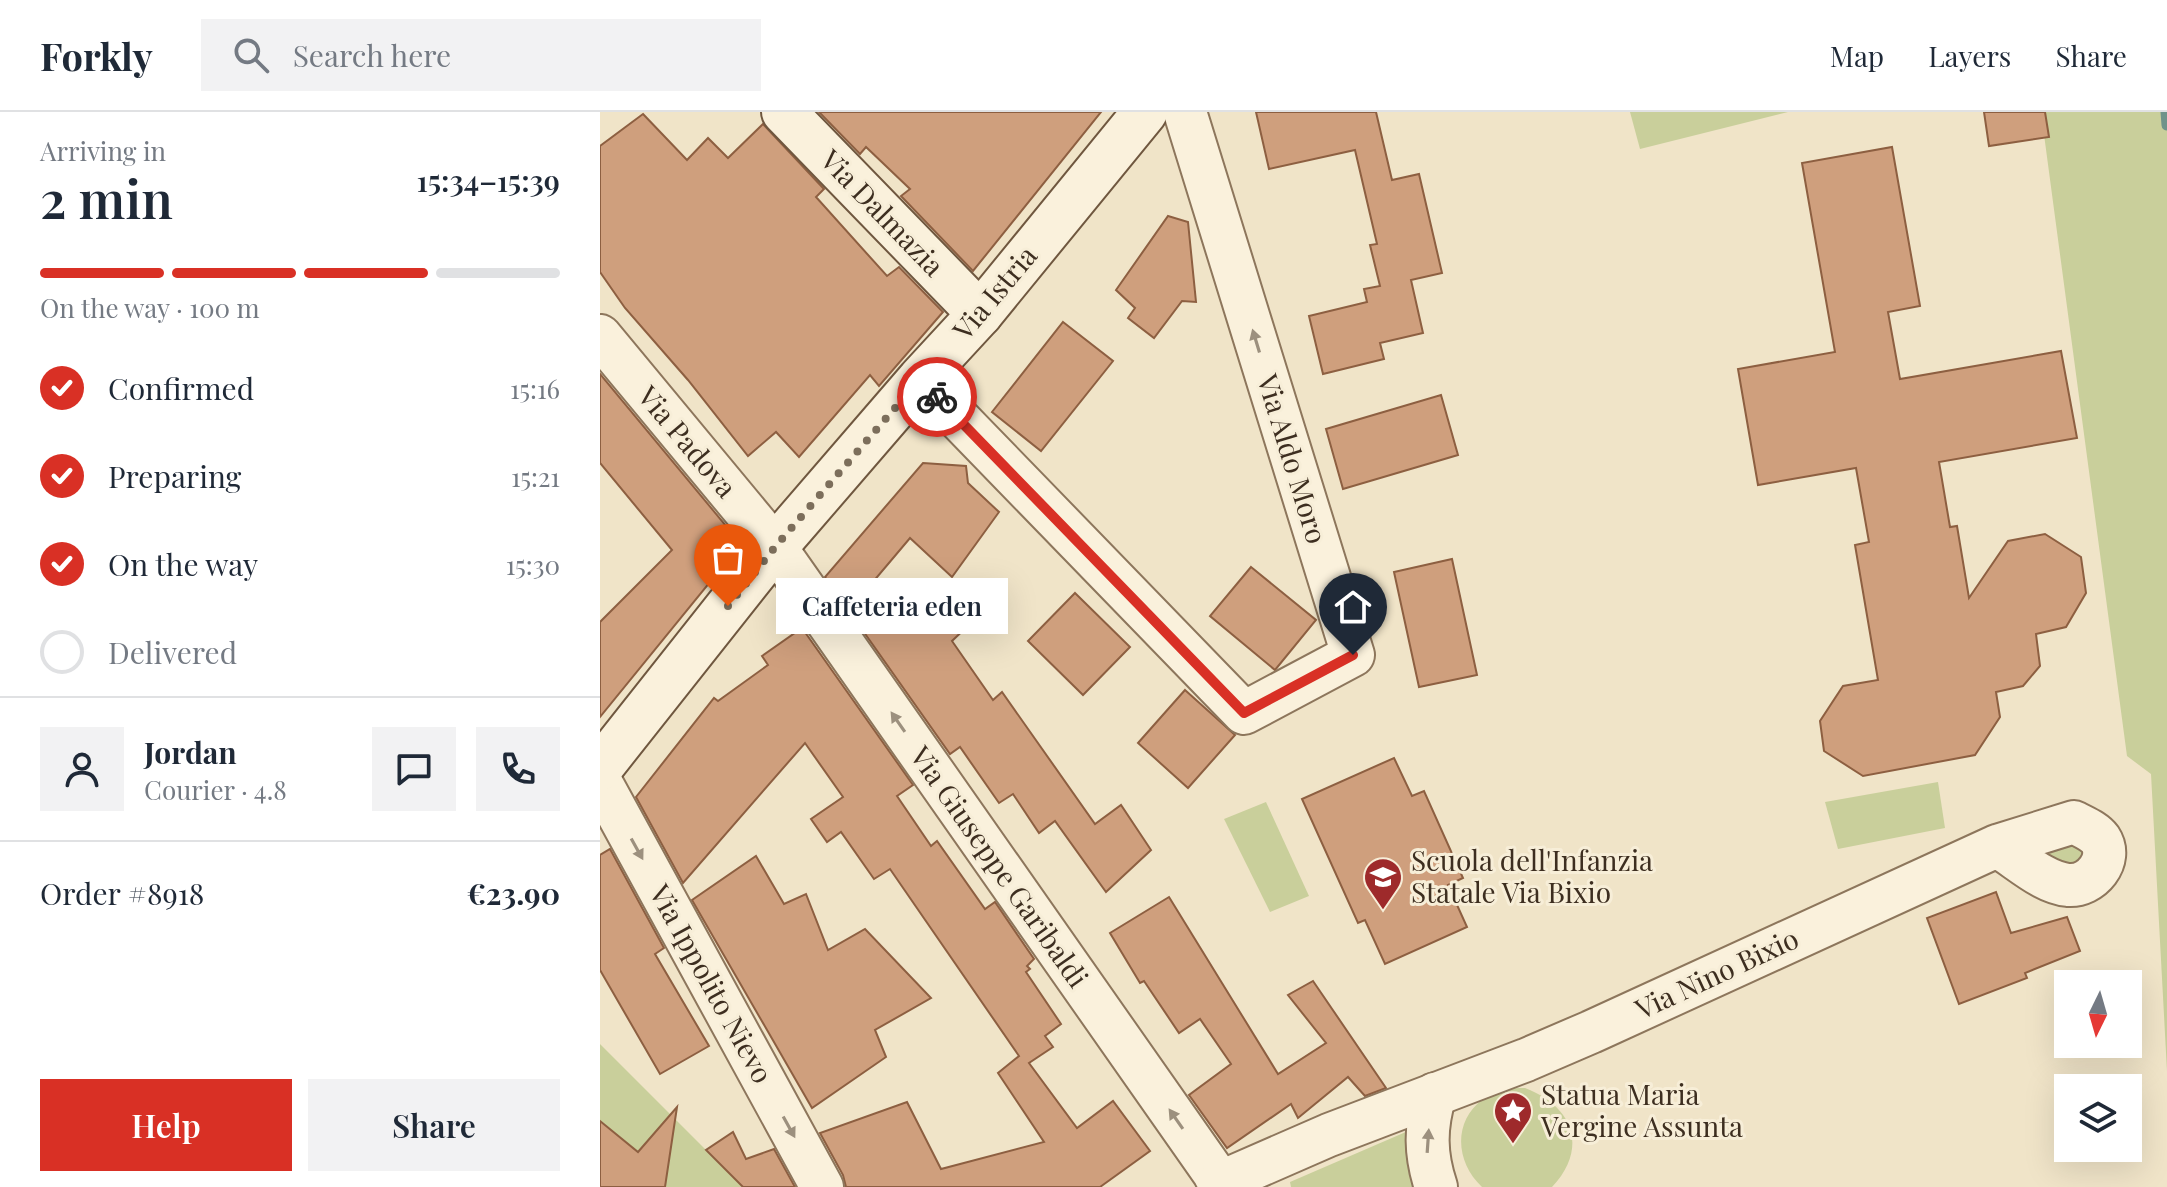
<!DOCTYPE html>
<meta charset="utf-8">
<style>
body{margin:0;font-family:"Playfair Display",serif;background:#f2f2f3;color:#1f2937;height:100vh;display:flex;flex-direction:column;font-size:30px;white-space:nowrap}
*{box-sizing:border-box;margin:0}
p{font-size:26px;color:#747a83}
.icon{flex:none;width:44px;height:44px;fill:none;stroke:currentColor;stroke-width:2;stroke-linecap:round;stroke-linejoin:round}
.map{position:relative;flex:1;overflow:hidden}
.drawer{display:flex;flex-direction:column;background:#fff;width:600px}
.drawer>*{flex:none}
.needle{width:52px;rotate:185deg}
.tools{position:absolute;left:1454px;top:858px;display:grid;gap:16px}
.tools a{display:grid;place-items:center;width:88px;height:88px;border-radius:0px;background:#fff;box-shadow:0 8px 32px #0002;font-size:40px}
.pin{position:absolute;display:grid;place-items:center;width:68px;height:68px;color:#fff;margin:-82px -34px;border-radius:50% 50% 50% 0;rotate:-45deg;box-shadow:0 0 8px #0007}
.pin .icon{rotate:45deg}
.courier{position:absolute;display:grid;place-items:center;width:80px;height:80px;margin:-40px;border:6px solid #d93025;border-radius:50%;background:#fff;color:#222;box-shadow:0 2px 10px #0007}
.bubble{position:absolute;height:56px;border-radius:0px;background:#fff;box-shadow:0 8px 32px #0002;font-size:26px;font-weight:600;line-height:56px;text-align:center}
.overview em{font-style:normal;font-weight:600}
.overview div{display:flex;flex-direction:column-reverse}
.overview{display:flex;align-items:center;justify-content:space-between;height:136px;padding:0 40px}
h1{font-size:52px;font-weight:600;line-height:60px}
.bar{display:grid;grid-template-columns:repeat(4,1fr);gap:12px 8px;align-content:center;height:96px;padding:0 40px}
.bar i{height:10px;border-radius:6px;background:#e0e1e3}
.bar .current{background:#d93025}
.bar p{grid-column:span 4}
.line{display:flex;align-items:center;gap:20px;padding:0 40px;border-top:2px solid #e0e1e3}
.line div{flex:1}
.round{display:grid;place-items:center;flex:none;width:84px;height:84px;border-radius:0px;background:#f2f2f3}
ol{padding:0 40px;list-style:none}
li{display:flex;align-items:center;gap:24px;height:88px}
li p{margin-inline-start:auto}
li .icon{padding:8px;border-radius:50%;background:#d93025;color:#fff;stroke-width:4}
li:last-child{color:#747a83}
li i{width:44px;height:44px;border:4px solid #e0e1e3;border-radius:50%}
.cta{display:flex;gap:16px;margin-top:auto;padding:16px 40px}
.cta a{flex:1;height:92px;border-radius:0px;background:#d93025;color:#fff;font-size:32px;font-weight:600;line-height:92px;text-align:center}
.cta a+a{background:#f2f2f3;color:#1f2937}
header{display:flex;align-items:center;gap:48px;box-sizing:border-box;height:112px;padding:0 40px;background:#fff;border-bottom:2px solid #e0e1e3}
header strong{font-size:38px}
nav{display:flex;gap:44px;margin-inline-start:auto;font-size:28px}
.search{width:560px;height:72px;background:#f2f2f3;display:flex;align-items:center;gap:20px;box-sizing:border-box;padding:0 28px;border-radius:0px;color:#747a83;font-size:30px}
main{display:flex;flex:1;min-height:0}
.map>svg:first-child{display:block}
</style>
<header>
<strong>Forkly</strong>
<div class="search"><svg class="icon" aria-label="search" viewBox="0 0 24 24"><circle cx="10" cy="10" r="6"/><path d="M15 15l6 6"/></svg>Search here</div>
<nav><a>Map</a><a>Layers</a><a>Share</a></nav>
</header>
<main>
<section class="drawer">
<div class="overview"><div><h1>2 min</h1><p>Arriving in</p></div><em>15:34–15:39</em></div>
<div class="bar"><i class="current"></i><i class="current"></i><i class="current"></i><i></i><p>On the way · 100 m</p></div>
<ol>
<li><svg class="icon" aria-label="check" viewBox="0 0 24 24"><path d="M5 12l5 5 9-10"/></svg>Confirmed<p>15:16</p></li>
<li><svg class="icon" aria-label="check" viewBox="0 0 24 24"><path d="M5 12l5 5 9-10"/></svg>Preparing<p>15:21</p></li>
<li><svg class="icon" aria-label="check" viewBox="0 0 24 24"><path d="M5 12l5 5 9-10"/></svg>On the way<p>15:30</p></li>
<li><i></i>Delivered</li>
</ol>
<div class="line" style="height:144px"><a class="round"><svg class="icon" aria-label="person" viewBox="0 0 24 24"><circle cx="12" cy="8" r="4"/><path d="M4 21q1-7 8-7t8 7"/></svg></a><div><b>Jordan</b><p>Courier · 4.8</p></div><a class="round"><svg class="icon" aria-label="chat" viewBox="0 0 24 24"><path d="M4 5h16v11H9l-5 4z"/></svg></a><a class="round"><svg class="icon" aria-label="phone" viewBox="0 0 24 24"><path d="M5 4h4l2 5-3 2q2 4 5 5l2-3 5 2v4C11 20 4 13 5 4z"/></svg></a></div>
<div class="line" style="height:104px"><div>Order #8918</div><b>€23.90</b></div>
<div class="cta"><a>Help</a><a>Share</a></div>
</section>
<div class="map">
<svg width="1567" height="1075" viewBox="0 0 1567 1075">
<rect width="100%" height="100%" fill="#f0e4c8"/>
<!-- green -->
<g fill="#c9cf9b">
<polygon points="1030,0 1188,0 1040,37"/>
<polygon points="1441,0 1567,0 1567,959 1551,662 1527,644"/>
<polygon points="1338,670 1345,716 1238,737 1225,690"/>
<polygon points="666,690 709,784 670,800 624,707"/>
<polygon points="1483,718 1486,760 1446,745 1446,737"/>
<polygon points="0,932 143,1075 65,1075 71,1031 36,1042 0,1009"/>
<path d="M925 976C973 994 989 1036 952 1075H882C856 1051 852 1010 883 987 895 977 910 976 925 976Z"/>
<polygon points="815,1016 825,1075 691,1075 690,1070"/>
</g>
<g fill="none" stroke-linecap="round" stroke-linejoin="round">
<!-- stream -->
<polyline stroke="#6f938a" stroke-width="11" points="1566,0 1567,13"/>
</g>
<!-- building -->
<g fill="#cf9f7d" stroke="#8d5f41" stroke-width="2">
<polygon points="219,0 501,0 373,159 301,84 310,77 266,35 260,42"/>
<polygon points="656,0 776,0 792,68 819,62 842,161 811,168 823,221 780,231 784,247 723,262 709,204 767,190 764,177 780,174 770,133 777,132 755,38 669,57"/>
<polygon points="1384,0 1445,0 1449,25 1389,34"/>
<polygon points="43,2 87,48 108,26 128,46 163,12 224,77 216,85 287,164 299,155 343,200 279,274 270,263 199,345 176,320 148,344 88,268 25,196 0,160 0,34"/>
<polygon points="1292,35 1320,194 1288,200 1300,267 1461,239 1477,326 1339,350 1350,415 1357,414 1369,486 1408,429 1445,422 1481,445 1486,481 1466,515 1436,522 1440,554 1423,574 1396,580 1400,605 1375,643 1263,664 1224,639 1220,609 1243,574 1278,568 1255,433 1269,430 1256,356 1158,373 1138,257 1235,240 1202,51"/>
<polygon points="568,104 588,110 596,190 582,189 554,226 528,206 535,196 516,178"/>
<polygon points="463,210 513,249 441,339 392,300"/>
<polygon points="0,262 141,432 0,605 0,510 72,438 0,351"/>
<polygon points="841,283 858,343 743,377 726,317"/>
<polygon points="323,351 366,354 368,371 399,400 352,465 310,426 272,471 311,519 348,488 371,511 352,529 393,588 402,580 495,712 521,693 551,738 506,780 455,709 439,721 413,682 399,691 360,635 350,642 225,465"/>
<polygon points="852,447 877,563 819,575 794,460"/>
<polygon points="651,455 716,508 675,558 610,504"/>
<polygon points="475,481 530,535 483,583 428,529"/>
<polygon points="202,516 313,673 297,684 331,734 337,729 385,797 395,790 434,847 427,854 430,857 426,860 461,912 445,924 453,935 429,951 477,1016 513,989 550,1039 500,1075 246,1075 243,1063 220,1021 307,990 341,1057 444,1030 398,961 419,944 290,757 274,767 241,720 227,730 211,707 243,685 205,631 83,771 36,685 114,586 118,589 168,553 162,544"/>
<polygon points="585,578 635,623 588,676 538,631"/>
<polygon points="794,646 812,684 824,679 863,766 848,773 867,815 785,852 765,808 758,811 702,687"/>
<polygon points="10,737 64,836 55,842 109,934 60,962 0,858 0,743"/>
<polygon points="156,744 184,792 206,782 228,838 265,817 331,886 275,918 286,945 212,996 92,788"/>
<polygon points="1396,780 1411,821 1467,805 1480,839 1425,861 1427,866 1359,892 1327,806"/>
<polygon points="569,785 678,962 726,931 688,883 713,869 786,976 765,984 748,965 698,1006 691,992 627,1036 589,983 631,952 600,907 579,921 544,869 540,871 510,821"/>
<polygon points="77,995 65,1075 0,1075 0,1009 38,1040"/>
<polygon points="133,1020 146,1047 174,1037 195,1075 143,1075 106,1038"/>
</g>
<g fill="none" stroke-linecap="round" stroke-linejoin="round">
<defs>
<g id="street">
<polyline points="0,224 175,435 614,1061 621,1075"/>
<polyline points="320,267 644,601 753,543 585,0"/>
<polyline points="0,669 222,1075"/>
<path d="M835 982C825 1016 825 1042 836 1075"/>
<path d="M619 1071 729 1023 926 948 991 920 1397 734C1419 747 1442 770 1468 773 1491 775 1514 748 1500 727 1494 719 1483 715 1474 710L1397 734"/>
</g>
<g id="secondary">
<polyline points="184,0 380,202"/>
<polyline points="0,656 175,435 320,267 380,202 545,0"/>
</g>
</defs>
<!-- street casing -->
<use href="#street" stroke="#8d765c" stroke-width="46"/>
<!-- secondary casing -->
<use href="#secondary" stroke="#6f573f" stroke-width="48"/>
<!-- street -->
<use href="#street" stroke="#faf1dc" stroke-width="42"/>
<!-- secondary -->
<use href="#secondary" stroke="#faf1dc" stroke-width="44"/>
</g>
<!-- one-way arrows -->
<defs><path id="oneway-solid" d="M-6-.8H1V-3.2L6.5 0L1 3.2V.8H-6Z" transform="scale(2)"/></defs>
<g fill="#9c907e">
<use href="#oneway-solid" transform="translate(656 229) rotate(-107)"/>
<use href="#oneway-solid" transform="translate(298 610) rotate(-125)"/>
<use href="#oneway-solid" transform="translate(37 737) rotate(61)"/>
<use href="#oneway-solid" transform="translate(576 1007) rotate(-125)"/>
<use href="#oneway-solid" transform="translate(189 1015) rotate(61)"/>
<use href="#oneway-solid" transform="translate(828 1029) rotate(-86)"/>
</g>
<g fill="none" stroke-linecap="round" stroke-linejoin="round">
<!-- done -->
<polyline stroke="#7c6e5b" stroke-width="8" stroke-dasharray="0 14.4" points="128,494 175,435 320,267 337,285"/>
<!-- route -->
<polyline stroke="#d93025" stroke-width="10" points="337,285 644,601 753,543"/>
</g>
<!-- icons -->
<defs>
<symbol id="school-pin" viewBox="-11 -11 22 30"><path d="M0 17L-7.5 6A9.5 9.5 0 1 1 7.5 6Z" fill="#9e2a2b" stroke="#f7eed8"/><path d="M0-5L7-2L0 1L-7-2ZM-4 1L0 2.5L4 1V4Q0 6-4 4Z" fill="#fff"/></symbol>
<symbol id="sight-pin" viewBox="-11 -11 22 30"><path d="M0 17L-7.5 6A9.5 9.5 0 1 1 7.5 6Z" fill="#9e2a2b" stroke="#f7eed8"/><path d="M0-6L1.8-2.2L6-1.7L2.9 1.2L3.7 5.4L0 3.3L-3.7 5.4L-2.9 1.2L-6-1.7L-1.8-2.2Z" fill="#fff"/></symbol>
</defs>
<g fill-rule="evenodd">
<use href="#school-pin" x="761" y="743" width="44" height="60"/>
<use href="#sight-pin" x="891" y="977" width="44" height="60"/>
</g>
<g text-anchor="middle" stroke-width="6" stroke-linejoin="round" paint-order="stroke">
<!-- street labels -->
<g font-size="28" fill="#3d2e20" stroke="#f7eed8">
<text transform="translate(282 101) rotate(46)" y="10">Via Dalmazia</text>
<text transform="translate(395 181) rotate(-50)" y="10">Via Istria</text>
<text transform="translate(87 330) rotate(50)" y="10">Via Padova</text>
<text transform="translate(692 347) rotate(73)" y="10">Via Aldo Moro</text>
<text transform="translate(399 755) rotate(55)" y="10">Via Giuseppe Garibaldi</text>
<text transform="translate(1117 862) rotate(-25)" y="10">Via Nino Bixio</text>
<text transform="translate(111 872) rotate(61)" y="10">Via Ippolito Nievo</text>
</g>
<!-- poi labels -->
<g font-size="28" fill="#3d2e20" stroke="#f7eed8" text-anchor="start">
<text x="811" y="759">Scuola dell'Infanzia<tspan x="811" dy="32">Statale Via Bixio</tspan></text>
<text x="941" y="993">Statua Maria<tspan x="941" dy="32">Vergine Assunta</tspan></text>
</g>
</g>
</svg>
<div class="tools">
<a><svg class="needle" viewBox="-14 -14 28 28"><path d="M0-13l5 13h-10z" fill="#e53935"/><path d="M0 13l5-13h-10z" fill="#747a83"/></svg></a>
<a><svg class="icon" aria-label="layers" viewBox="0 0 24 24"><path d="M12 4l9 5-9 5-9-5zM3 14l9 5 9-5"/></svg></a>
</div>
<div class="pin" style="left:128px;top:494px;background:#ea580c"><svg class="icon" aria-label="bag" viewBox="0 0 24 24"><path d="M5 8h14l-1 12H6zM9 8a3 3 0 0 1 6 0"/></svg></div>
<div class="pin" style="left:753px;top:543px;background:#1f2937"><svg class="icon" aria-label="home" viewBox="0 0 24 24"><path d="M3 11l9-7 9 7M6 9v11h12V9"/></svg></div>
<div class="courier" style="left:337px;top:285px"><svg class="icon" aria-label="bike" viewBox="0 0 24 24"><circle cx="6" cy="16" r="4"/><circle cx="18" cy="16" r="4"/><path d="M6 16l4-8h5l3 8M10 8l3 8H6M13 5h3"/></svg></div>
<div class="bubble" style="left:176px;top:466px;width:232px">Caffeteria eden</div>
</div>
</main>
